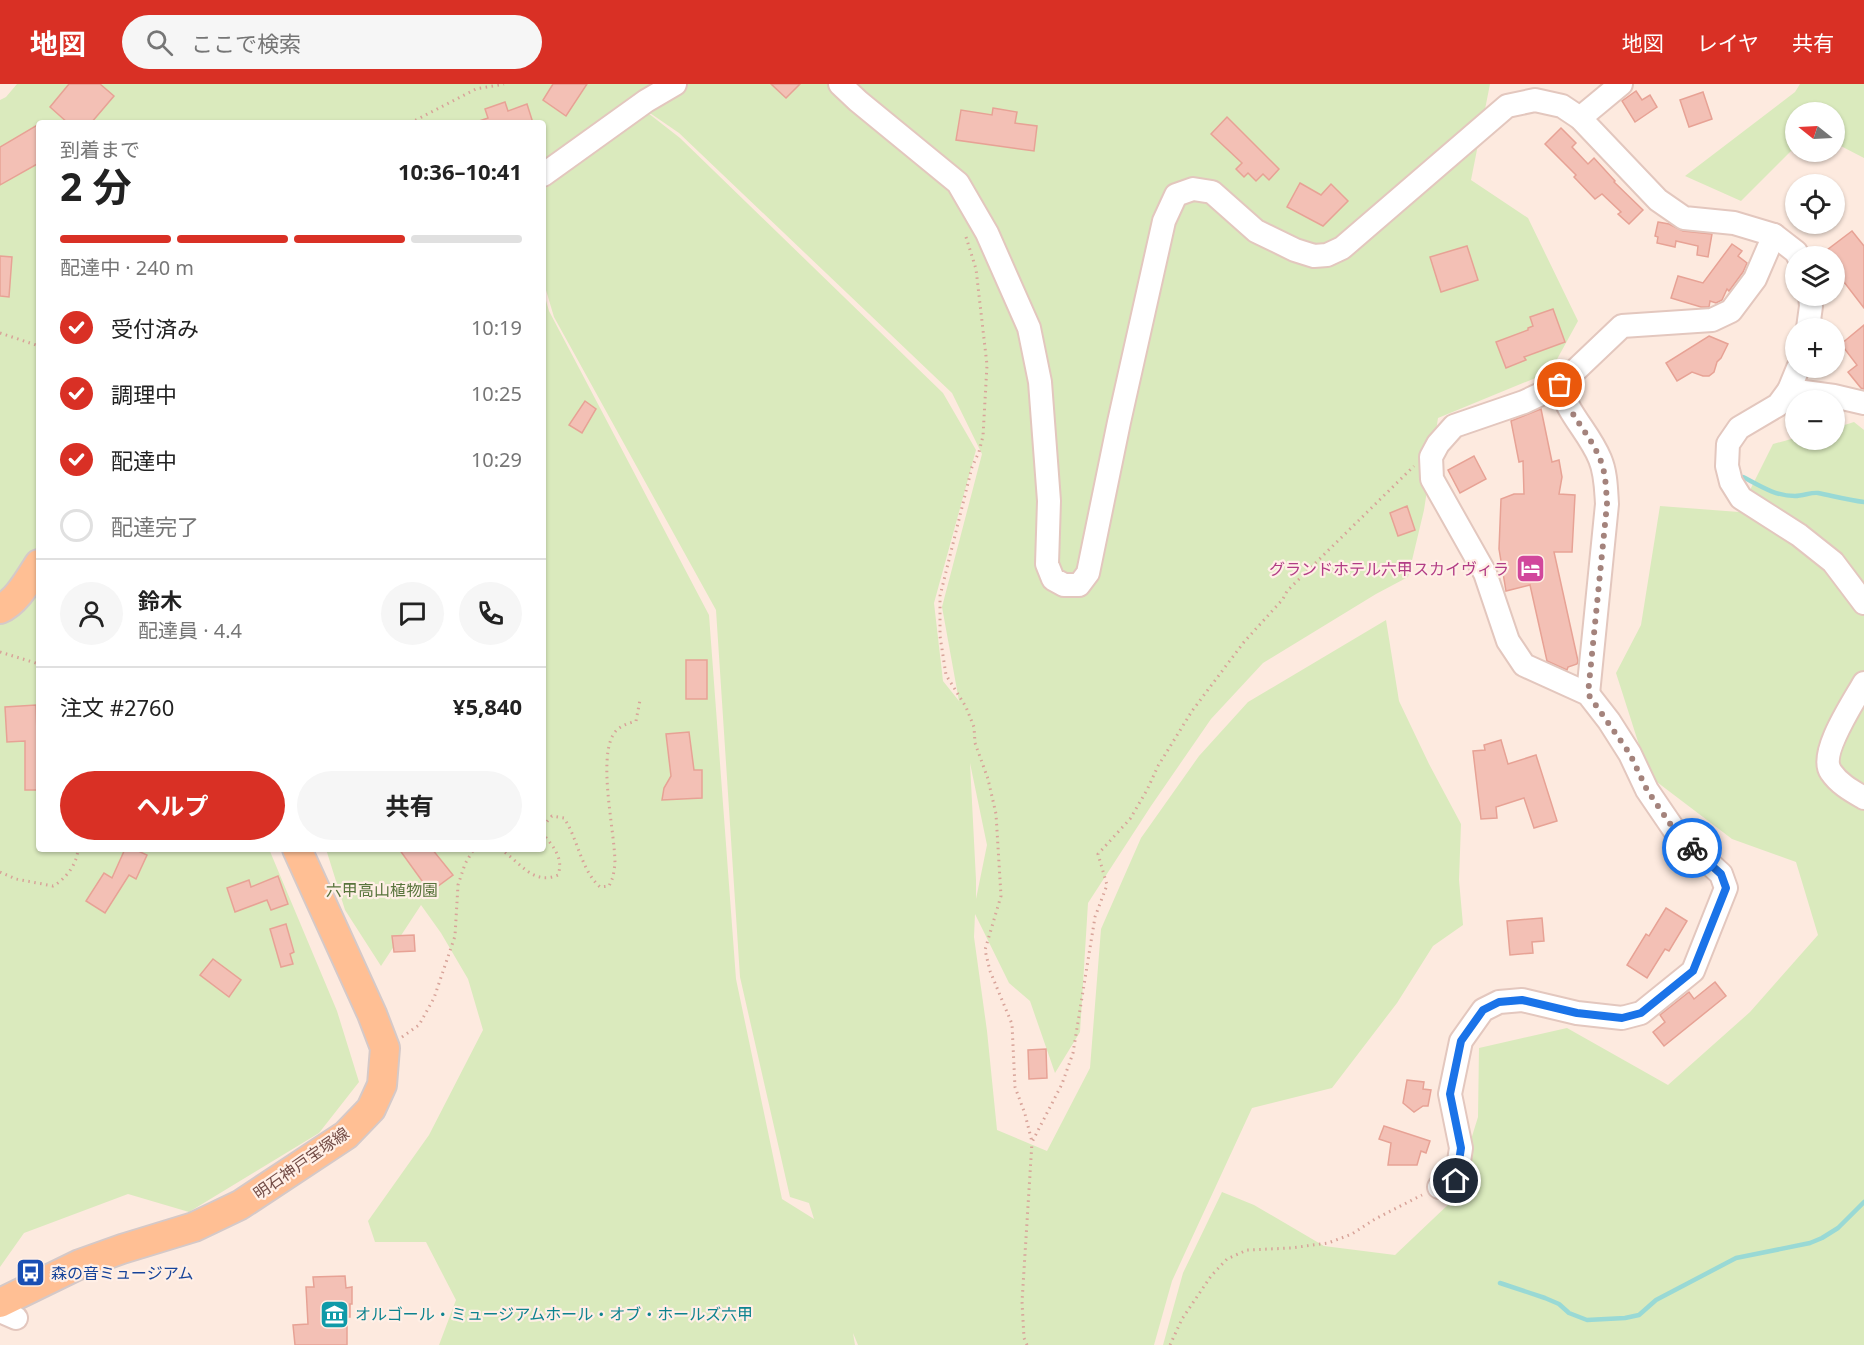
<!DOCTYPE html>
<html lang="ja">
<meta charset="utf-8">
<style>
body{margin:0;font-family:"Noto Sans","Noto Sans JP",sans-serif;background:#f6f6f6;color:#222;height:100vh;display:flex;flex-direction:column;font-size:22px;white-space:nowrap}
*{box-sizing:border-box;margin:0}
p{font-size:20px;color:#767676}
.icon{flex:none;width:33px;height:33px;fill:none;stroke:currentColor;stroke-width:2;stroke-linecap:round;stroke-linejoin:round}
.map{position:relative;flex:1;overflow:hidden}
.side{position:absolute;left:36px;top:36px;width:510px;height:732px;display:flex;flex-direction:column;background:#fff;border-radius:6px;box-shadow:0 2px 4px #0004}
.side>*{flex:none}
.needle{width:39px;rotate:288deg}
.controls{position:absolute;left:1785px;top:18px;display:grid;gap:12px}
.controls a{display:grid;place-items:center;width:60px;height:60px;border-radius:50%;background:#fff;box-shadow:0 2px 4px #0004;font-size:30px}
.pin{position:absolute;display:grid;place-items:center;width:51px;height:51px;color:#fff;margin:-26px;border:3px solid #fff;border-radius:50%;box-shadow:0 2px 6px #0007}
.courier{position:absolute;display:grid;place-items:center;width:60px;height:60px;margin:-30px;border:4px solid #1a73e8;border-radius:50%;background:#fff;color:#222;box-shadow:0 2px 8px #0007}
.summary em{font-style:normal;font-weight:700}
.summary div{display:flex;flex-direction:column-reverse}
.summary{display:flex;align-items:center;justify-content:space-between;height:102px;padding:0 24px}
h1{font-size:39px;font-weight:700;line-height:45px}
.bar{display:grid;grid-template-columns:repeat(4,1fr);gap:9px 6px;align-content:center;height:72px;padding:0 24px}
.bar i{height:8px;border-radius:4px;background:#e0e0e0}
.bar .active{background:#d93025}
.bar p{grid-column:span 4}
.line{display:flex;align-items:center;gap:15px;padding:0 24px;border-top:2px solid #e0e0e0}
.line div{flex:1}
.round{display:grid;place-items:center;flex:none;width:63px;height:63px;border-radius:32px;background:#f6f6f6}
ol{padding:0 24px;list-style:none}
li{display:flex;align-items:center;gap:18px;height:66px}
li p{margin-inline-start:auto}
li .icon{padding:6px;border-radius:50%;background:#d93025;color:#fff;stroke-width:4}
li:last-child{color:#767676}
li i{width:33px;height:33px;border:3px solid #e0e0e0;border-radius:50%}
.button{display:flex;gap:12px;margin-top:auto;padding:12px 24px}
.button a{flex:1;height:69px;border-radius:36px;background:#d93025;color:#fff;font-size:24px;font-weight:700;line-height:69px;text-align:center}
.button a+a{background:#f6f6f6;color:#222}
header{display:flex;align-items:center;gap:36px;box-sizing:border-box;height:84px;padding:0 30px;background:#d93025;color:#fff}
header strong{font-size:28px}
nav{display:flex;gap:33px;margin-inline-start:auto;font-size:21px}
.search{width:420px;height:54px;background:#f6f6f6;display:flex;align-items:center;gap:15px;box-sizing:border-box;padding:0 21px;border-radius:33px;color:#767676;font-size:22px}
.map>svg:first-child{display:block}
</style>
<header>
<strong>地図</strong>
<div class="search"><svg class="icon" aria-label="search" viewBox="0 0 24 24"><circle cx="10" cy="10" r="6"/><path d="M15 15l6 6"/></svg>ここで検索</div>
<nav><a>地図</a><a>レイヤ</a><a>共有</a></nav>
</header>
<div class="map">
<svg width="1864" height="1261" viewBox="0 0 1864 1261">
<rect width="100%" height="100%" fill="#fdeadf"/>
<!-- green -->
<g fill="#daeabd" fill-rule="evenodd">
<path d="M17 0H1490L1471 96 1528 134 1578 237 1550 288 1438 334 1424 426 1408 493 1376 510 1263 579 1211 635 1151 722 1088 819 1080 948 1055 989 1030 917 1009 899 975 830 974 853 987 947 997 1046 1047 1067 1090 984 1101 845 1141 754 1199 672 1248 618 1386 536 1399 617 1429 680 1461 740 1459 796 1463 841 1433 862 1397 919 1332 1004 1252 1024 1172 1197 1154 1261H858L853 1249 855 1261H439L456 1216 426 1158H375L368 1137 429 1051 483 946 468 895 441 849 421 821 381 882 345 826 326 765H543V206L549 227 709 531 736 895 782 1115 814 1135 809 1119 790 1113 740 893 716 526 554 233 543 196V111L547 102 648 29 680 54 943 309 976 366 934 519 943 597 959 617 942 523 982 370 952 309 679 49 647 27 543 85V39H39V765H269L337 927 359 998 319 1049 189 1128 128 1110 24 1149 0 1183V16L6 13ZM970 679 987 761 976 815V796Z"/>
<polygon points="1800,0 1864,0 1864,74 1835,59 1834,28 1796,28 1795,63 1741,117 1685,92 1795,8"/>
<polygon points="1854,338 1864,346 1864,1261 1163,1261 1183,1189 1222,1108 1254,1121 1324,1162 1395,1171 1452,1117 1478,1033 1479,964 1567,944 1668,1001 1750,928 1818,851 1796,778 1732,755 1649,692 1616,589 1641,541 1660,422 1739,428 1773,360 1795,354 1834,356 1835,344"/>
</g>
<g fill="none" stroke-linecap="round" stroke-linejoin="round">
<!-- stream -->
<g stroke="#99d9d5" stroke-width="4.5">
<path d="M1743 393C1760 402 1775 412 1795 412 1803 412 1812 408 1818 409 1833 412 1848 416 1864 418"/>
<polyline points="1500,1199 1545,1214 1559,1220 1569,1229 1587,1236 1625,1234 1639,1231 1656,1216 1736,1174 1810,1159 1822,1154 1838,1144 1864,1118"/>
</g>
</g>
<!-- building -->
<g fill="#f3c0b5" stroke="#e7a295" stroke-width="1.5">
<polygon points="69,0 100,0 114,12 91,39 68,39 50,23"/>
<polygon points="553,0 587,0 566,32 543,16"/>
<polygon points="771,0 800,0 786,14"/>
<polygon points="1636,7 1642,16 1650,11 1657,23 1635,38 1622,17"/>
<polygon points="1703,8 1712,35 1689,43 1680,16"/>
<polygon points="505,18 508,27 527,20 533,39 479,39 479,37 488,34 485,25"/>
<polygon points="993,24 1017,28 1015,39 1037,42 1034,67 956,56 961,26 992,31"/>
<polygon points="1227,33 1279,85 1269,96 1263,90 1256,97 1248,89 1244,93 1236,85 1242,79 1211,50"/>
<polygon points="39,40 39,79 0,101 0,63"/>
<polygon points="1561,44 1576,59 1572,63 1588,80 1594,74 1615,97 1614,98 1643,126 1629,140 1618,130 1621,128 1602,110 1595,115 1574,93 1576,91 1545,60"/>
<polygon points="1300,99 1321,111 1331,100 1348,117 1323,142 1287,123"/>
<polygon points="1658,138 1669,140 1683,147 1712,150 1708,173 1697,171 1698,162 1676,157 1675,163 1657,159 1658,153 1655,152"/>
<polygon points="1852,147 1864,162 1864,224 1834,185 1834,172 1819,172"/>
<polygon points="1732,160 1742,167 1738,172 1747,179 1743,188 1729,207 1727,205 1722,216 1716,219 1710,217 1709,223 1701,223 1671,214 1678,192 1703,199"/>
<polygon points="1467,162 1478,196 1441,208 1430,173"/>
<polygon points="0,172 12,173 9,213 0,212"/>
<polygon points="1553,225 1565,258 1524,273 1526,276 1506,284 1496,258 1528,246 1528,244 1533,242 1530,233"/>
<polygon points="1864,241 1864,305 1861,304 1848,288 1857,281 1841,260"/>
<polygon points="1709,252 1728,260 1721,274 1717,278 1714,288 1709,292 1703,292 1692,288 1677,297 1666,279"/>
<polygon points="585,317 596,325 582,349 569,341"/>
<polygon points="1541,325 1552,378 1559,376 1562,393 1559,410 1575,411 1572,468 1554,468 1578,577 1577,580 1568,583 1567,586 1547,577 1530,501 1506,507 1499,465 1501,415 1514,410 1524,410 1523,377 1519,378 1511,337"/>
<polygon points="1474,372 1486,395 1460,409 1448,386"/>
<polygon points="1407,422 1415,446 1398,452 1390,429"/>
<rect x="686" y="576" width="21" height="39"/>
<polygon points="36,621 39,706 25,706 25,657 7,658 5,623"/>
<polygon points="689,648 694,686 702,686 702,714 662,716 664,704 671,692 666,650"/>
<polygon points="1501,656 1508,680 1536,671 1557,737 1534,744 1524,714 1496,723 1497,734 1481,735 1473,667 1485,666 1484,661"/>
<polygon points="125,765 134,765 147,771 136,795 129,791 105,829 86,817 104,789 112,794"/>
<polygon points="399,765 432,765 453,791 430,808"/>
<polygon points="278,792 288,820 271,826 267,816 235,828 227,804 249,796 251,803"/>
<polygon points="1666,824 1687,837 1669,867 1665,865 1647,894 1627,881 1646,850 1649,852"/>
<polygon points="1542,834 1544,857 1532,858 1533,869 1510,871 1507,837"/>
<polygon points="286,840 294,868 290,870 293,880 281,883 270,845"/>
<polygon points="414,851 415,867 394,868 392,852"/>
<polygon points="213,875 241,896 229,913 200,891"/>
<polygon points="1715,898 1726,912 1664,962 1653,948 1665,938 1660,931 1689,908 1694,915"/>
<polygon points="1046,965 1047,994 1029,995 1028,966"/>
<polygon points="1407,996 1424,998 1423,1005 1431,1006 1428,1022 1423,1022 1414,1028 1403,1019"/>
<polygon points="1384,1042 1430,1057 1426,1069 1421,1067 1417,1081 1388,1081 1391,1059 1379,1055"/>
<polygon points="345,1192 346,1204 352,1203 352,1220 350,1220 350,1233 347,1233 347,1261 295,1261 293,1241 308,1240 306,1203 314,1203 313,1193"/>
</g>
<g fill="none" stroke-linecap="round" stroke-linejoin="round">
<defs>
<g id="minor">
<polyline points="840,0 858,17 958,99 987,149 1029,244 1040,298 1049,417 1047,480 1053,495 1064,501 1079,501 1088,489 1119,338 1164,137 1176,111 1193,105 1212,108 1256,147 1295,166 1314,172 1327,171 1342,164 1507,22 1535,16 1562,22 1580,34 1658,116 1684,134 1734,139 1774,151 1796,168 1798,172"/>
<polyline points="1580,34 1621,0"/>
<polyline points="543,91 646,17 675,0"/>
<polyline points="1808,244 1811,222 1810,212"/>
<polyline points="1798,284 1789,306 1778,321 1739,344 1728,360 1727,382 1731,398 1741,414 1799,451 1833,478 1864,519"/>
<path d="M1560 301C1567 330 1589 348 1600 375 1606 389 1606 405 1607 420L1588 610"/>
<polyline points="1789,306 1834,312 1864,319"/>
<path d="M1864 599C1854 617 1818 670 1831 688 1839 700 1852 707 1864 714"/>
<polyline points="1439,1103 1456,1097 1461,1064 1450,1010 1461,957 1483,926 1499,918 1522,916 1577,929 1622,934 1641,929 1693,887 1726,804 1721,790 1677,750 1647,706 1630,670 1609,637 1588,610 1524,581 1508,557 1485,489 1432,395 1431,373 1438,360 1454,342 1524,318 1560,301 1622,242 1712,236 1731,227 1755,195 1774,151"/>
<polyline points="0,1227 16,1234"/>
</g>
<g id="major">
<path d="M0 525C17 518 29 495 39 480"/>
<polyline points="0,1219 80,1180 122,1165 194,1143 240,1121 346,1051 371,1025 382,1001 385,964 372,930 297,765"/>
</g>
</defs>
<!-- minor casing -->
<use href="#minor" stroke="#e3c7be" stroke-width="26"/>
<!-- major casing -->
<use href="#major" stroke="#d5c9c8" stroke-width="32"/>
<!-- path -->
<g stroke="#d8a399" stroke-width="3" stroke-dasharray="1.5 4.5" stroke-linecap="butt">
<polyline points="410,39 476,5 504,0"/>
<polyline points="966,153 976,185 987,281 983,352 979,368 972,383 940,512 940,552 946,591 966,623 974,643 975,659 988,695 996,730 1001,812 985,866 990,887 1012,940 1015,1003 1025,1030 1032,1058 1062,1000 1073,969 1095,833 1107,801 1098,770 1130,735 1147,706 1158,682 1192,627 1244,558 1283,515 1287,507 1414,382"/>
<polyline points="0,249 39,262"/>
<polyline points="0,568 39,580"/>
<path d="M543 742 552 732 564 734C578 755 581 786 600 803L609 802 613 793 615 780C615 748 598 678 613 651 618 642 627 640 636 637L640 616"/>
<path d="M500 765C520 777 532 802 558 791 564 774 553 762 543 750"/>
<path d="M0 788 16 795 53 802C66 795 77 780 78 765"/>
<polyline points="402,953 419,941 434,914 455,852 458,801 465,780 472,768 477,765"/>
<polyline points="1027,1261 1024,1254 1022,1218 1032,1058"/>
<polyline points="1170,1261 1182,1235 1211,1192 1227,1175 1247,1166 1291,1164 1328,1159 1352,1150 1375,1135 1422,1111"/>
</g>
<!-- minor -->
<use href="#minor" stroke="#fff" stroke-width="22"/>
<!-- major -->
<use href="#major" stroke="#ffbf94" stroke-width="28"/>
</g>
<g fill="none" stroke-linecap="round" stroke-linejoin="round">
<!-- done -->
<path stroke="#a4837c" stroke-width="6" stroke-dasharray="0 10.8" d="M1560 301C1567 329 1589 348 1600 375 1606 389 1606 405 1607 420L1588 610 1630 670 1647 706 1677 750 1692 764"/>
<!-- route -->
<polyline stroke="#1a73e8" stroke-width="8" points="1456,1097 1461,1064 1450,1010 1461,957 1483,926 1499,918 1522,916 1577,929 1622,934 1641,929 1693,887 1726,804 1721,790 1692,764"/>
</g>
<!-- icons -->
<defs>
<symbol id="hotel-square" viewBox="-11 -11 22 22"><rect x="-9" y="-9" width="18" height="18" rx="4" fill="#d1479c" stroke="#ffefe6"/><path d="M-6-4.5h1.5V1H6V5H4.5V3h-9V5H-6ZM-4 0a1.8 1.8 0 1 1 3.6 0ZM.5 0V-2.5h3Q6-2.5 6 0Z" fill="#fff"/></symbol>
<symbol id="bus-square" viewBox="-11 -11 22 22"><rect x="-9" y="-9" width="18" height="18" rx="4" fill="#1a4fb4" stroke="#ffefe6"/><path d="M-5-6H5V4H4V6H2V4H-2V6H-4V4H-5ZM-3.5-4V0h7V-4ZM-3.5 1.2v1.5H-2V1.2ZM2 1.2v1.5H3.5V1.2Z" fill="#fff"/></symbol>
<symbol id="museum-square" viewBox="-11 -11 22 22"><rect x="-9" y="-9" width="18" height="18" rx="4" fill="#0f9aa8" stroke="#ffefe6"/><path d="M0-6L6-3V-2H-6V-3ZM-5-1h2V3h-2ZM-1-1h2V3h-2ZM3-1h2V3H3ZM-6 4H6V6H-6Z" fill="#fff"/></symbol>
</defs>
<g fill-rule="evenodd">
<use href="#hotel-square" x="1514" y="468" width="33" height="33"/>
<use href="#bus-square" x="14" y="1172" width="33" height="33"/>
<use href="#museum-square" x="318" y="1214" width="33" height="33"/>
</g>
<g text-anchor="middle" stroke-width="4.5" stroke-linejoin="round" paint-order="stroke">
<!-- hotel labels -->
<g font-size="16" fill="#b23c85" stroke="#ffefe6" text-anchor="end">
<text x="1509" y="491">グランドホテル六甲スカイヴィラ</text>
</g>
<!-- park labels -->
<g font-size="16" fill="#58743c" stroke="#ffefe6">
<text x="382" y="812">六甲高山植物園</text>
</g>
<!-- street labels -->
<g font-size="16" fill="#744c46" stroke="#ffefe6">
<text transform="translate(301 1079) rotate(-35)" y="6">明石神戸宝塚線</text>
</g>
<!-- transit labels -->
<g font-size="16" fill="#164399" stroke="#ffefe6" text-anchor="start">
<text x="51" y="1195">森の音ミュージアム</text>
</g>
<!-- culture labels -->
<g font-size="16" fill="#0d838f" stroke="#ffefe6" text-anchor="start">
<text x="355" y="1236">オルゴール・ミュージアムホール・オブ・ホールズ六甲</text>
</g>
</g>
</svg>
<div class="controls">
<a><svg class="needle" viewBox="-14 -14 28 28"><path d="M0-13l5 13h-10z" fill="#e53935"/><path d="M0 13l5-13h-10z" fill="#767676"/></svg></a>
<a><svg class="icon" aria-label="locate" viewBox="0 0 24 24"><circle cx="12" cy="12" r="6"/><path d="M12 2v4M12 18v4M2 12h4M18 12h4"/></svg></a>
<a><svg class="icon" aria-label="layers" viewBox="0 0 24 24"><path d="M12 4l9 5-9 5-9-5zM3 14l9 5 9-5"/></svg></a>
<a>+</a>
<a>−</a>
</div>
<div class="pin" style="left:1560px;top:301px;background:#ea580c"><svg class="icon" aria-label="bag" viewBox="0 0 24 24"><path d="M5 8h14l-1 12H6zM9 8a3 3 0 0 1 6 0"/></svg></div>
<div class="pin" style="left:1456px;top:1097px;background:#1f2937"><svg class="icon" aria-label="home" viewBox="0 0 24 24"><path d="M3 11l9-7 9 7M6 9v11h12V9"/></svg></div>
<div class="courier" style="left:1692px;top:764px"><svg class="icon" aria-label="bike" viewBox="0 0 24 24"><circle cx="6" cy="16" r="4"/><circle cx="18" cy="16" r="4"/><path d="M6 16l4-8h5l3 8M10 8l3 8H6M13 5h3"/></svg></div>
<section class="side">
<div class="summary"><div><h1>2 分</h1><p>到着まで</p></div><em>10:36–10:41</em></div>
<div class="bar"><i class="active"></i><i class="active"></i><i class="active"></i><i></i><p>配達中 · 240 m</p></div>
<ol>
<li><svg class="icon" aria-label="check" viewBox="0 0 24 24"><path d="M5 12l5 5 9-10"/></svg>受付済み<p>10:19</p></li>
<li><svg class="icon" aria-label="check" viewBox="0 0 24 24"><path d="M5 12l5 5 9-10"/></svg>調理中<p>10:25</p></li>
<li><svg class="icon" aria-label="check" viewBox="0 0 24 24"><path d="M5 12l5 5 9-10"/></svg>配達中<p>10:29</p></li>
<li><i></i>配達完了</li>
</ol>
<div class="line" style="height:108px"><a class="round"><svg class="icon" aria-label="person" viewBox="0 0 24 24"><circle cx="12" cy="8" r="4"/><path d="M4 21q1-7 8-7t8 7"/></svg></a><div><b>鈴木</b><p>配達員 · 4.4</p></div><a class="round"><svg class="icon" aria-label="chat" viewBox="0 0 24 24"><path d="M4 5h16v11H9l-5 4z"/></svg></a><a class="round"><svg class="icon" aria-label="phone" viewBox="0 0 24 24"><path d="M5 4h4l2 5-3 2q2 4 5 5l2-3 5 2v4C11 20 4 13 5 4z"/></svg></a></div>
<div class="line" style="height:78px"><div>注文 #2760</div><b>¥5,840</b></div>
<div class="button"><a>ヘルプ</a><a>共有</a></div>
</section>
</div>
